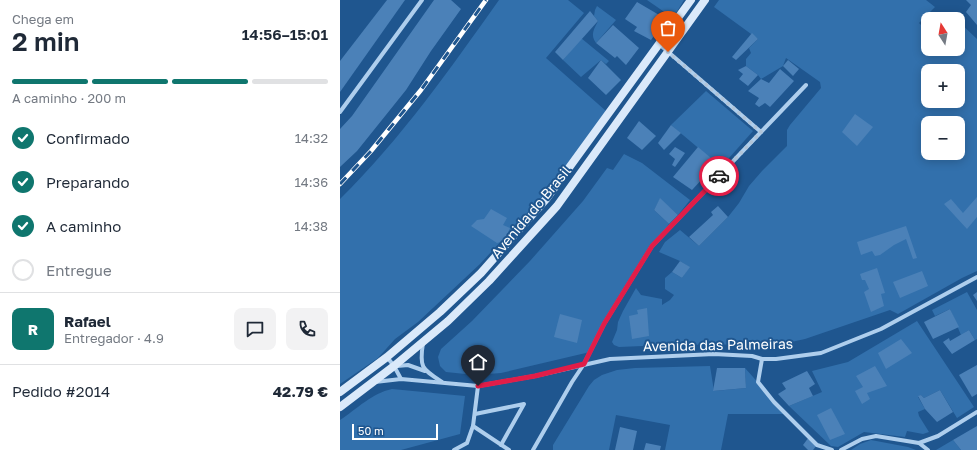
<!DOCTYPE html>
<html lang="pt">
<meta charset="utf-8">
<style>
body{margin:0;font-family:"Golos Text",sans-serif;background:#f2f2f3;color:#1f2937;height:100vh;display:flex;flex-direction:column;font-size:15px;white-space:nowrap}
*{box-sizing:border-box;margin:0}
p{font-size:13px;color:#747a83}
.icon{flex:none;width:22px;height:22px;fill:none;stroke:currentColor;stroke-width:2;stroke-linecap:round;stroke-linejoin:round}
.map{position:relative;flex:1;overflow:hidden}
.side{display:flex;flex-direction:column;background:#fff;width:340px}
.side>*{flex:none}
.needle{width:26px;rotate:349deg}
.fabs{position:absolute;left:581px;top:12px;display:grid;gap:8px}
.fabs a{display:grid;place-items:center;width:44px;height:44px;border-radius:8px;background:#fff;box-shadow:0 2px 10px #0003;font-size:20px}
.scale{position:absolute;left:12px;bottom:10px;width:86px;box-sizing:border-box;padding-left:4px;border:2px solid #fff;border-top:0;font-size:11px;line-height:14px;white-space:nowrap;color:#fff;-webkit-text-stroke:3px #1f568f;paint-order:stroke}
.pin{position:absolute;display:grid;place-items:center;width:34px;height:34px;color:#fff;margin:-41px -17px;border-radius:50% 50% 50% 0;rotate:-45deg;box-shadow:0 0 4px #0007}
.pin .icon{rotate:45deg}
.courier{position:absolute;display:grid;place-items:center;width:40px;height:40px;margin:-20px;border:3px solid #e11d48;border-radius:50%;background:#fff;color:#222;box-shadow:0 1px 5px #0007}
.overview em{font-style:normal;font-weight:600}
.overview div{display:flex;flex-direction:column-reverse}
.overview{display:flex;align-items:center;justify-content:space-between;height:68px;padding:0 12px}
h1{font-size:26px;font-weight:600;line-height:30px}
.bar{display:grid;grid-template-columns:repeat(4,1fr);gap:6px 4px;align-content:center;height:48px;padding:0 12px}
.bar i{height:5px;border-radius:3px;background:#e0e1e3}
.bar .active{background:#0f766e}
.bar p{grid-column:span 4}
.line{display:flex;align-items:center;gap:10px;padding:0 12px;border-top:1px solid #e0e1e3}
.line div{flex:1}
.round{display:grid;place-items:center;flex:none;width:42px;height:42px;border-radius:8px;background:#f2f2f3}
ol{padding:0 12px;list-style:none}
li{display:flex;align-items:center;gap:12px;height:44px}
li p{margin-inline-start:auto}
li .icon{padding:4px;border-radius:50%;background:#0f766e;color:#fff;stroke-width:4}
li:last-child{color:#747a83}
li i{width:22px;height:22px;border:2px solid #e0e1e3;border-radius:50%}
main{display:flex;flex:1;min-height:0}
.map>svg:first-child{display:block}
</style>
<main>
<section class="side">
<div class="overview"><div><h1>2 min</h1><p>Chega em</p></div><em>14:56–15:01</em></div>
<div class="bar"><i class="active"></i><i class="active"></i><i class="active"></i><i></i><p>A caminho · 200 m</p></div>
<ol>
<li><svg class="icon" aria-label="check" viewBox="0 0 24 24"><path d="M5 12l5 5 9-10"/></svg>Confirmado<p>14:32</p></li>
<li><svg class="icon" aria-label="check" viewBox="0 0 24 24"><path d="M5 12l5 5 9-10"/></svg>Preparando<p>14:36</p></li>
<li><svg class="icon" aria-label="check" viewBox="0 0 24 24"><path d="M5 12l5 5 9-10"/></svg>A caminho<p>14:38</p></li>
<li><i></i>Entregue</li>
</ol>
<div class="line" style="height:72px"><b class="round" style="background:#0f766e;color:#fff">R</b><div><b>Rafael</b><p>Entregador · 4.9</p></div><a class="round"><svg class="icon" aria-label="chat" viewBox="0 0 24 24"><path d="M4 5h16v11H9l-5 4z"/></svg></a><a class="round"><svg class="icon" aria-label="phone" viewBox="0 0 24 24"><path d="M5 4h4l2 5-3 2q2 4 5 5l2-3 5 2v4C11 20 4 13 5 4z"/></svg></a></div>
<div class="line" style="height:52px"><div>Pedido #2014</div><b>42.79 €</b></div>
</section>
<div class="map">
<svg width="637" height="450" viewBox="0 0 637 450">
<rect width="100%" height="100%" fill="#1f568f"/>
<!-- green -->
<g fill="#3270ac" fill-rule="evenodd">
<path d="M159 0H228L244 13 206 58 266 111 211 187 140 264 78 322 55 339 38 358 0 384V199C61 139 110 69 159 0Z"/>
<polygon points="307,0 344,0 333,18"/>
<path d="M379 0H586L595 7 579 23 587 31 585 35 588 39V49H618V21L637 39V271L622 278 558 314 550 310 465 339 442 344 326 345 279 347 274 345 272 342 277 330 278 322 283 311 296 288 301 295 322 299V305L330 300 334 295 325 289V278L332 272 342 278 349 267 340 261 319 252 325 242 340 230 359 246 388 217 399 203 409 186 422 171 447 146V130L450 125 481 88 480 82 446 58 443 66 421 79 418 75 406 66V59L411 53 409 48 418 39 374 7ZM588 71H618V101H588ZM588 123H618V153H588Z"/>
<path d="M257 6 276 20 256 43C250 35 254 29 258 21L254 16 255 10Z"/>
<polygon points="241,38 269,61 266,64 261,60 241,77 223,60"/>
<polygon points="366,91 413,131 381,167 331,125"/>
<path d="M284 154 302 163 350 200 338 215 320 199 314 210 329 224C299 263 274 307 250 352L161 373 135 375 106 372 100 366 98 357 101 349 132 321 190 261 243 201 267 168 273 170Z"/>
<polygon points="627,292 637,310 637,339 635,340 629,330 621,335 610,309 595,316 592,310"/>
<polygon points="577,321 634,407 617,418 600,390 584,398 581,395 578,397 585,409 578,412 579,416 589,432 583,434 567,431 565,437 524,432 498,447 491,446 449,406 482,392 472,371 508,362"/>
<polygon points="370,366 374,391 406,388 405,368 446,414 388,414 381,450 325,450 330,425 276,415 269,450 213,450 213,445 249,386 254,380 262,375 277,370 295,368"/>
<path d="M52 389 125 396 120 434 61 450H0V420C17 409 32 393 52 389Z"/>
<polygon points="531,440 568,447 576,450 511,450 520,444"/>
<polygon points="613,440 621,450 596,450"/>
</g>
<!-- building -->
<g fill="#4b81b8">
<polygon points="47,0 65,0 0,92 0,61"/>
<polygon points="94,0 111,0 121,9 91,51 66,90 17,151 0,167 0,129 12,116"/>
<polygon points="626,0 637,0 637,25 626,12 631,5"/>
<polygon points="297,2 326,19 311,40 294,31 297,27 285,19"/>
<polygon points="250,11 258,21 223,60 215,52"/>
<polygon points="273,25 299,48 286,65 277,56 275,58 256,43"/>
<polygon points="412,33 418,39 396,60 392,57"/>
<polygon points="598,49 613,49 604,56"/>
<polygon points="261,60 281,80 266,95 248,78"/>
<polygon points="448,60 459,69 453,76 443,66"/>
<polygon points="406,66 418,75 408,86 399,79 403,74 398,70"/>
<polygon points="440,69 454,81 430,107 425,103 419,107 415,104 419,98 408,91 421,79 429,83"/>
<polygon points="515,114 533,127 517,146 502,132"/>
<polygon points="299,121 316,136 302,150 287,138"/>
<polygon points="331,125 341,133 324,150 318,143"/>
<polygon points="335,147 345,153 335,167 332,165 335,159 329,154"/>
<polygon points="358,147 377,163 352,190 333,177"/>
<polygon points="637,197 637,217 627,229 604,204 611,199 623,213"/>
<polygon points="320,198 338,215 329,224 314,210"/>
<polygon points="378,206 388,217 359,246 349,237 373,215 371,212"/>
<polygon points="151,209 167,218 163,225 170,228 167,235 161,242 157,243 131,226 137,220 144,219"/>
<polygon points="566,226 577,258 573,259 566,239 554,245 540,255 535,256 532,251 521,255 517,242"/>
<polygon points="340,261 350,267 342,278 332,272"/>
<polygon points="537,268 545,293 541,294 544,306 531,312 524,292 529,289 525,280 522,280 520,274"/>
<polygon points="582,271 588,286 560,298 553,282"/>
<polygon points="637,292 637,301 633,295"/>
<polygon points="307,308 309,336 292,339 289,316 298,314 297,310"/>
<polygon points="610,309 619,327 593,339 584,322"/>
<polygon points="220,314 242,320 237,343 214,337"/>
<polygon points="629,330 635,340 612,354 603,342 609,338 610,341"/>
<polygon points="561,339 572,353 546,369 538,353"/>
<polygon points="637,365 637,394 632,397 619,375"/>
<polygon points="535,366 547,386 527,393 530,399 522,404 515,391 523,387 516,376"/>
<polygon points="377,368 405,368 406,388 373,391"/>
<polygon points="467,371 475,384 469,388 473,396 449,406 438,394 446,389 442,383"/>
<polygon points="600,390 613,412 597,422 585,409 578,396 581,395 584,398"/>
<polygon points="491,408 505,434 490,440 477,415"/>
<polygon points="637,426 637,450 621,450 613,440"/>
<polygon points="280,427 297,431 293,450 275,450"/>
<polygon points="469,437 477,445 473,450 468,450 463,445"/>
<polygon points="306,443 321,446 320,450 304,450"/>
</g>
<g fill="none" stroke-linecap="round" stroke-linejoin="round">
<!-- minor -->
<g stroke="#aeceed" stroke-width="4">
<polyline points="0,112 82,0"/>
<polyline points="421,132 466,85"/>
<path d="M83 343C79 368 82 369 102 382"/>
<polyline points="47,357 54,366 61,379"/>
<polyline points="422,359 418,382 434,402 477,445 492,450"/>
<polyline points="57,366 68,365 85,371"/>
<polyline points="35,382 61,379 138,386 195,376 270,359 374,354 412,356 422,359 436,359 481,353 541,329 637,277"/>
<polyline points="135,414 184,404 161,445"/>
<polyline points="133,426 169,450"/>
<polyline points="579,443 588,450"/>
<polyline points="114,450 127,443 133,426 138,386"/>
<polyline points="193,450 232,382 244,364 264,324 312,246 421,132 319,44"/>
<polyline points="501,450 522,439 536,436 579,443 598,436 637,412"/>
</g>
<!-- secondary -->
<g stroke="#dae9fa" stroke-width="8">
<polyline points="0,392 47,357 100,312 141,273 207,198 351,0"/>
<polyline points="0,407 54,366 108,321 149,281 217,206 365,0"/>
</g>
<defs>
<polyline id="rail" points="0,184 31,151 81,90 146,0"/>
</defs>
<!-- rail casing -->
<use href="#rail" stroke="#fff" stroke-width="4.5"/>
<!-- rail -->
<use href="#rail" stroke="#1f568f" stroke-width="3" stroke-dasharray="9" stroke-linecap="butt"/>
</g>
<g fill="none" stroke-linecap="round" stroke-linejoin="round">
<!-- done -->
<polyline stroke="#b1c4d8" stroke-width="4" stroke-dasharray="0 7.2" points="328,52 421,132 379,176"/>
<!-- route -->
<polyline stroke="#e11d48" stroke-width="5" points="138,386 195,376 244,364 264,324 312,246 379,176"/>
</g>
<g text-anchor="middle" stroke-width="4" stroke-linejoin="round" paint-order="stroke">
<!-- street labels -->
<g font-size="14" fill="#fff" stroke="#1f568f">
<text transform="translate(191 212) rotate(-50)" y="5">Avenida do Brasil</text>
<text transform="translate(378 345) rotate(-1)" y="5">Avenida das Palmeiras</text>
</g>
</g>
</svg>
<div class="fabs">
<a><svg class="needle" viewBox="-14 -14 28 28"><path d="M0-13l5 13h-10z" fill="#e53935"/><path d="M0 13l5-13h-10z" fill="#747a83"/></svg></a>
<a>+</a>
<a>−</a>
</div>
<div class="scale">50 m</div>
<div class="pin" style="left:328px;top:52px;background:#ea580c"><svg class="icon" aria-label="bag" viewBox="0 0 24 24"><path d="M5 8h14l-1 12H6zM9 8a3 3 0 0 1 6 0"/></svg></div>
<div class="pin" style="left:138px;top:386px;background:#1f2937"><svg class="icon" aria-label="home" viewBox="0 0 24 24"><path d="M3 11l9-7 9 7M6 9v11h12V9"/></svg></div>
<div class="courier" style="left:379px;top:176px"><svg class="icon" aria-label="car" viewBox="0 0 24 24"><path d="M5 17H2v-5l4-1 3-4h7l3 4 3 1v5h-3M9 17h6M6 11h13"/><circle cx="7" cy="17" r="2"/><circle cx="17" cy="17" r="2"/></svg></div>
</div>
</main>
